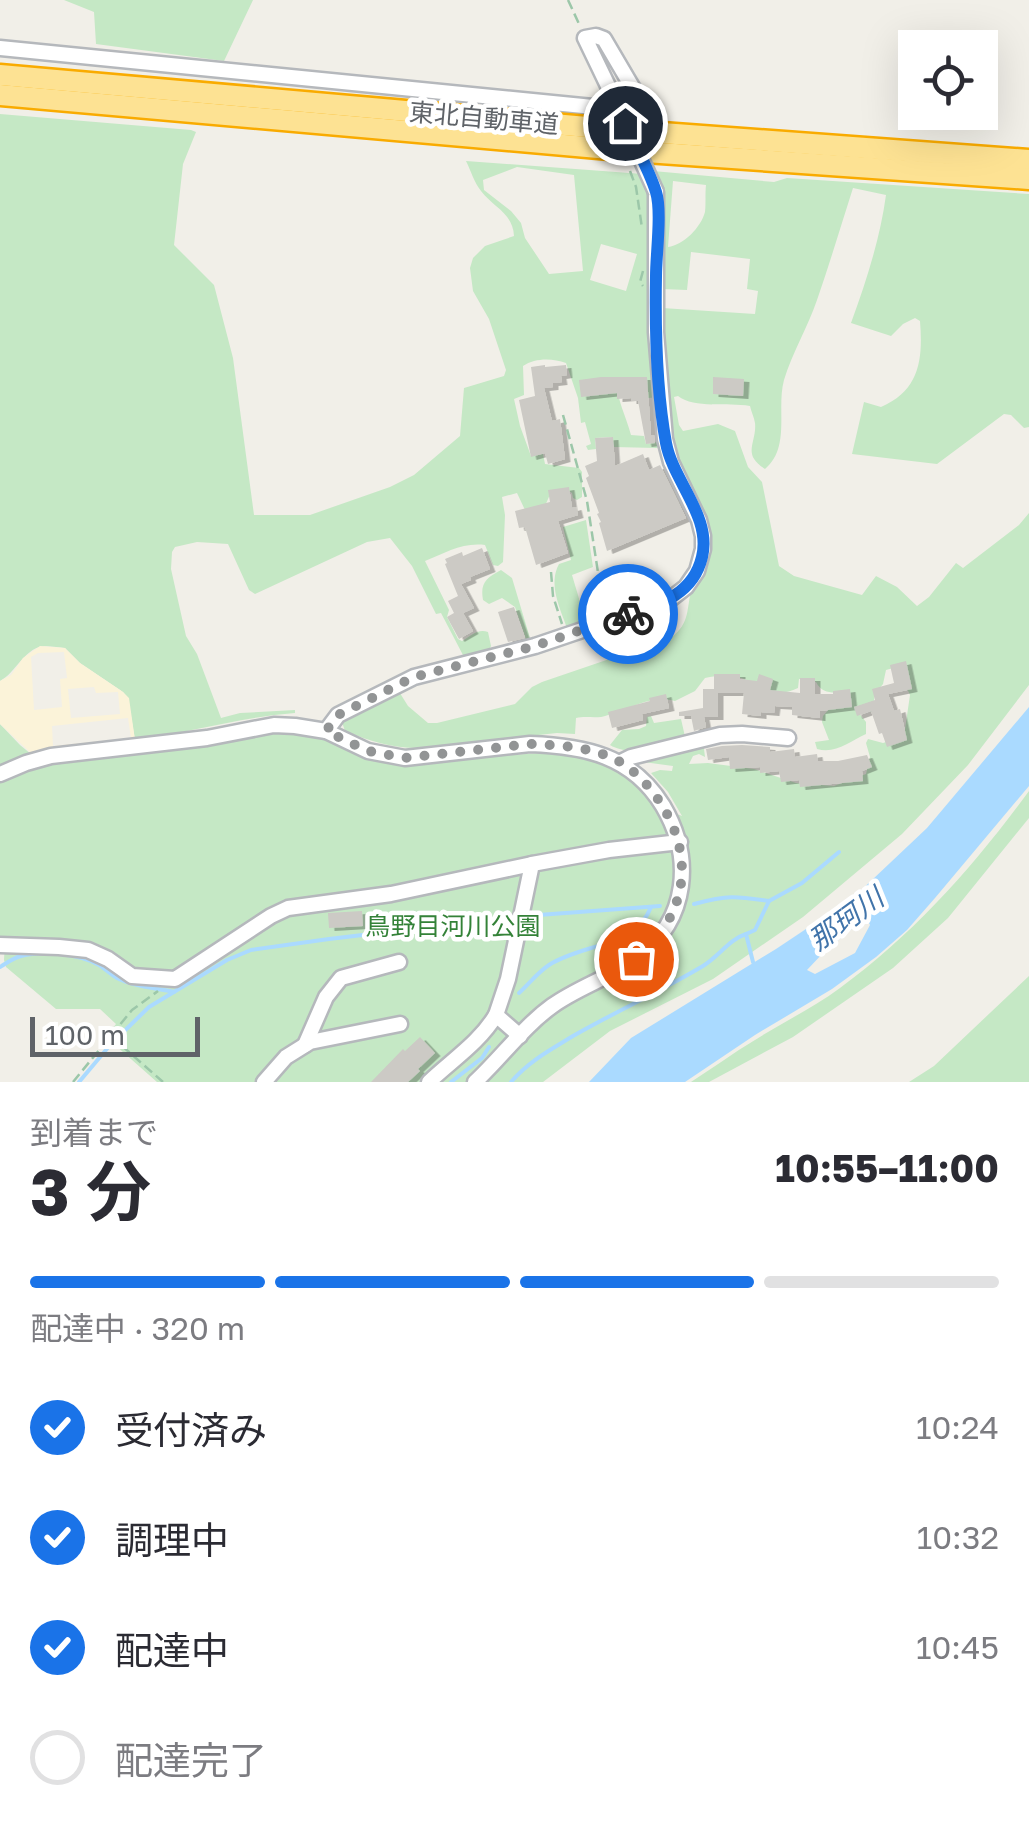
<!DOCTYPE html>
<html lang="ja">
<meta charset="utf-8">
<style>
body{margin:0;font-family:"Golos Text","Noto Sans JP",sans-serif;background:#f2f2f3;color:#2b2b33;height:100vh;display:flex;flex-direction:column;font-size:38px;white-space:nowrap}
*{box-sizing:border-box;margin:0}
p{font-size:32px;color:#7c7c81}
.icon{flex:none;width:55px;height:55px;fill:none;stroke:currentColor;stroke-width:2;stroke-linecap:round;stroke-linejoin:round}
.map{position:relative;height:1082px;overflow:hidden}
.side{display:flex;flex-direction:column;background:#fff;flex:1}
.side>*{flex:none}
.fabs{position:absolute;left:898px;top:30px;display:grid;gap:20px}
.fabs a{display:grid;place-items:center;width:100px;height:100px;border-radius:0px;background:#fff;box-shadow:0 10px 40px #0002;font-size:50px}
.scale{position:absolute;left:30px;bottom:25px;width:170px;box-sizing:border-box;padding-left:10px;border:5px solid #5f6368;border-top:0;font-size:28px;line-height:35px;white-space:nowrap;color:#5f6368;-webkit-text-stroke:8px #fff;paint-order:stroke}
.pin{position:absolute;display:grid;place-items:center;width:85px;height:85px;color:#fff;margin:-42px;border:5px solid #fff;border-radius:50%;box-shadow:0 2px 10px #0007}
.courier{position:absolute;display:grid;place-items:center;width:100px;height:100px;margin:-50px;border:8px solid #1a73e8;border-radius:50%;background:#fff;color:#222;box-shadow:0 2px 12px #0007}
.overview em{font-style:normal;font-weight:700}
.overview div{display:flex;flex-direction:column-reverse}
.overview{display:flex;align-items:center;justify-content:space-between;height:170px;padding:0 30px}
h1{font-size:65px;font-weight:700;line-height:75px}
.bar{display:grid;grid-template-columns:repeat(4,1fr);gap:15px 10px;align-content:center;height:120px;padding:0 30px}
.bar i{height:12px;border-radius:8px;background:#e1e1e2}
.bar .selected{background:#1a73e8}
.bar p{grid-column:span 4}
ol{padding:0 30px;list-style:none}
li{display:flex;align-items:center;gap:30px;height:110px}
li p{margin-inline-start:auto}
li .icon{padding:10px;border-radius:50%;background:#1a73e8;color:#fff;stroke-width:4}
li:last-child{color:#7c7c81}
li i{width:55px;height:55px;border:5px solid #e1e1e2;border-radius:50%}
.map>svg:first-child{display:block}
</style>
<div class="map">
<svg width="1029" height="1082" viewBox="0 0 1029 1082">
<defs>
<filter id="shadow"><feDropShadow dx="5.5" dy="3" stdDeviation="0" flood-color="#0004"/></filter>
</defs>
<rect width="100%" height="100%" fill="#f1efe8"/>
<!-- green -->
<g fill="#c5e8c5" fill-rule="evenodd">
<polygon points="64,0 253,0 224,61 96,44 94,12"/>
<path d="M0 114 191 130 196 132 183 164 174 245 214 285 233 358 254 515H310L390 487 414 475 460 436 464 388 504 376 506 370 489 319 473 291 470 268 473 258 485 246 514 236C513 213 493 207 481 191 474 182 471 171 466 161L643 174 653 171 774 182 787 178 1029 194V427L1024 428 1011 415 1004 414 937 464 852 454 864 402 881 407C920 390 923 359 920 321L915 318 903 324 891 336 851 323C866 282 880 239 886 195L853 188C841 225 830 263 817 300 808 327 792 353 784 380 776 409 791 447 765 469 741 454 757 443 755 423 754 417 751 411 750 406 727 402 695 409 678 396L674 397 679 425 683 431 718 424 735 431 748 467 762 482 779 566 794 576 862 595 876 576 897 587 917 606 929 597 956 563 963 568 1019 525 1029 513V685L968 765 902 834 803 917 713 979 610 1031 543 1082H157L106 1037 116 1024 100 1009H56L6 967 4 960 5 941 0 937V724L20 745 42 763 272 731 312 732 404 763 540 753 577 756 606 763 630 779 646 794 652 804 682 816 668 792 651 773 660 770 672 771 673 766 636 761 703 741 705 757 699 754 693 756 689 764 708 763 754 769 796 783 834 786 866 774 870 757 866 743 868 739 883 743 904 736 910 695 897 667 886 670 883 684 875 694 872 712 868 710 858 712 866 722V734C849 742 836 754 817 749L815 742 829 740 822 722 823 716 844 692C833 693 822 694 816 682L799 679 798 688C772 701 762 683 737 677 727 674 715 676 705 678L695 691 675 701C655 695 637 705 618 712 616 712 603 717 601 717 592 718 585 716 576 718L575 734 557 733 418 748C391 748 370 741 345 731L342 722 352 714 398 690 408 706 428 723H437L515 704 532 687 542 682 671 638C691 622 686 609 692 587 696 574 703 562 709 550L672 451 662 397 648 398 616 380C617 400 626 416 631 435L644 436 646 444 662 441 661 445 657 448 614 447 612 437 595 438 596 449 588 450 586 446 591 444 585 422 581 423 578 398 566 363C552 358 535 358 523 366L524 395 514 399 520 426 531 456 543 454 545 464 579 468 582 472V497L577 500 573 498 572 493 564 488 551 492 545 506 525 510 517 493 502 497 505 515 503 562 498 566 493 565 485 545C463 542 445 553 425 561L449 610 447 617 458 639 462 641C471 636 478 628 488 632L491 646 489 650 464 657 441 613 436 614 412 566 390 538 367 542 255 594 249 590 228 544 197 542 175 547 172 552 171 569 186 636 197 654 221 718 240 713 295 710V713C241 717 189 733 135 740L128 698 123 692 80 663 65 648C58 647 46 645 39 647 22 653 15 673 0 681ZM517 167 574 175 583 271 549 274 525 238 521 223 511 211 484 190 483 180ZM673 181 706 185C705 193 706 204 705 212 701 227 684 245 668 247ZM601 244 637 254 626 291 590 280ZM691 252 750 259 747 289 758 291 755 314 662 308V289L687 290Z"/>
<path d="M586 520 593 567 572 575 586 622 567 628C560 608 548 584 559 564L571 560 563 527Z"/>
<path d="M501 570 512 578 530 638 560 631 527 642 515 607 502 598 489 604 483 600C480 583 486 578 501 570Z"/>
<path d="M651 716 654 723 681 719 686 741C663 745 631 758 610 745L622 730 639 729 646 726 647 717Z"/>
<path d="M1029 791V818L948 918 893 968 793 1037 709 1082H691C713 1068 733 1053 755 1040 783 1022 813 1008 840 988 914 934 975 865 1029 791Z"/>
<polygon points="1029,976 1029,1082 909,1082 934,1066"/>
</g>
<!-- sand -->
<path fill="#fbf3d9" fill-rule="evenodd" d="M40 646 65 648 80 663 123 692 129 698 135 740 34 756 0 724V681L11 675 23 658ZM64 652 67 678 60 679 62 707 34 710 31 657 38 653ZM94 687 96 693 118 692 120 714 71 718 68 689ZM128 718 131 738 53 746 52 726Z"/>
<!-- water -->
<path fill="#aadaff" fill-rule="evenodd" d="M1029 707V786L935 898 907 930 876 957 832 989 755 1035 685 1082H589L631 1038 776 949 854 897 927 828ZM866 917 870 925 855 953 815 974 807 970 824 952Z"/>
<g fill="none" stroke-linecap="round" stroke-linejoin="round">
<!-- stream -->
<g stroke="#aadaff" stroke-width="4">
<path d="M694 904C728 895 735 896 769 901"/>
<polyline points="525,916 660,906"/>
<polyline points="753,962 746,934 755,930 769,901 802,883 839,852"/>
<path d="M0 967C7 963 13 958 21 956 43 950 79 954 99 965 106 969 112 976 119 979 135 987 157 988 174 992"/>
<path d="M519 993C529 984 538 972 549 965 581 944 636 947 651 907"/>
<polyline points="79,1082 111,1044 149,1007 227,960 251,950 329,939 515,917"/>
<polyline points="451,1082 482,1058 489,1047"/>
<path d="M511 1082C529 1061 550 1050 573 1036 615 1012 661 991 703 966 718 957 730 939 746 934"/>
</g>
</g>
<!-- building -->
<g fill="#cccac5" filter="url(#shadow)">
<polygon points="545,365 545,367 566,365 567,375 561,376 562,382 553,383 553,387 544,388 552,421 560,419 565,459 548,464 545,453 531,457 519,400 535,396 531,367"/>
<polygon points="601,377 647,377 651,435 654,435 655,443 646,444 638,401 631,401 631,398 617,399 617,393 581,397 579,380"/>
<polygon points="713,377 744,379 743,396 713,394"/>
<polygon points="613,437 615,466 643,454 649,470 660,465 686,518 607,551 599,523 601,522 597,514 599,513 586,478 589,476 585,466 597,461 595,438"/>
<polygon points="569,487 572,508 576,507 578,515 558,521 568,553 536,565 525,527 519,528 515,511 550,502 548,490"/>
<polygon points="482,548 490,569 470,577 471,580 461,584 474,608 463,613 473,631 459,639 447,617 454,613 448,601 458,596 445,564 447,563 445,559 462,552 463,556"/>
<polygon points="514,607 525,638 508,642 498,612"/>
<polygon points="906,661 912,689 888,694 894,711 900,709 907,740 887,747 882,733 879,734 871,711 857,716 854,707 875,700 872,689 894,683 890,665"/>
<polygon points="714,674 740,674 740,679 757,681 759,674 773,679 770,690 800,693 800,678 815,678 815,694 833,694 833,691 850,689 852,707 820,711 820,718 792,715 792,707 775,706 774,713 761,712 761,716 742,714 744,693 718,693 718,717 704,717 706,727 694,731 691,716 679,716 679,712 703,708 703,689 714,689"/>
<polygon points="666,694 669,708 642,714 643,720 612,728 608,712 650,701 649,698"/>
<polygon points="742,745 770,747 770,752 794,749 795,757 817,754 818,761 838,761 867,755 872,767 862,771 863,781 800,787 799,780 781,782 779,771 760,773 760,767 730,769 729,757 708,760 706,749 722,746"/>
<polygon points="362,911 363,926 329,928 328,913"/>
<polygon points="420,1037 435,1053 418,1069 420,1071 408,1082 371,1082 403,1049 405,1051"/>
</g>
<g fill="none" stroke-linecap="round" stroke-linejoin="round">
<defs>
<g id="minor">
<polyline points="0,48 633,111 640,109 641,102 604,39 596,36 585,38 609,88"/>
<polyline points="326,731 338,715 414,677 535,646 668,601 686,587 697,571 703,549 703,536 699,520 671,462 665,439 656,332 656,192"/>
<polyline points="621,762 631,757 720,735 742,734 788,738"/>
<path d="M0 774 26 763 51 756 207 738 274 725 295 726 326 731 368 751 405 758 530 744C584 746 632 755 663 806 693 857 689 919 638 957 612 977 578 987 552 1006 523 1027 501 1058 475 1082"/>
<polyline points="0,945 59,947 88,950 108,959 132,976 175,979 271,916 288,908 391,894 532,864"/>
<polyline points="496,1015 508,979 532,864 609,850 680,842"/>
<polyline points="305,1045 326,997 341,978 399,962"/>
<polyline points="264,1082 286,1057 310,1042 400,1024"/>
<path d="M429 1082C452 1060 479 1043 496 1015L520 1036"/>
</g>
<g id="highway">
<polyline points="0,75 621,130 1029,160"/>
<polyline points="0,95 632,151 1029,179"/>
</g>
</defs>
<!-- minor casing -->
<use href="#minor" stroke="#b5b8bc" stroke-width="19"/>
<!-- highway casing -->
<use href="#highway" stroke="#f9ab00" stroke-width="25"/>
<!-- path -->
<g stroke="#9cc7a9" stroke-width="2.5" stroke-dasharray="10 5" stroke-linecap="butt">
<polyline points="568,0 580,26"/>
<polyline points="630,171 636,187 642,228"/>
<polyline points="643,271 640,282 643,286"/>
<polyline points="563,415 587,501 599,579 609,607"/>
<polyline points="551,572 553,596 562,624"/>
<polyline points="117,1032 121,1045 163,1082"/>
<polyline points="73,1082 132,1010 158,991"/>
</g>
<!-- minor -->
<use href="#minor" stroke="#fff" stroke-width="14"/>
<!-- highway -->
<use href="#highway" stroke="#fde293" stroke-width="20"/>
<defs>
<polyline id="minor-bridge" points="609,88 656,192"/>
</defs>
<!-- minor-bridge casing -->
<use href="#minor-bridge" stroke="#b5b8bc" stroke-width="19" stroke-linecap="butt"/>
<!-- minor-bridge -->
<use href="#minor-bridge" stroke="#fff" stroke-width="14"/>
</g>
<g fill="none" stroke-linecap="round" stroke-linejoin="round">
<!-- done -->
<path stroke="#929495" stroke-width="10" stroke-dasharray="0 18" d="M628 614 535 646 414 677 338 715 326 731 368 751 405 758 530 744C559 745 595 747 620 762 637 772 653 790 663 807 696 862 685 917 636 959"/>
<!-- route -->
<path stroke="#1a73e8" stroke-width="12" d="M625 123C635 146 649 169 656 192 662 211 656 255 656 276 655 331 656 389 666 443 673 481 712 517 702 557 693 595 660 604 628 614"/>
</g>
<g text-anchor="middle" stroke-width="9" stroke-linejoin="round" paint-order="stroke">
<!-- street labels -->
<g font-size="25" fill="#5f6368" stroke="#fff">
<text transform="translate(484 118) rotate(5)" y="9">東北自動車道</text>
</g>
<!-- park labels -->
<g font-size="25" fill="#348238" stroke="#fff">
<text x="453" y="935">鳥野目河川公園</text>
</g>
<!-- water labels -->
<g font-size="28" font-style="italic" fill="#4174aa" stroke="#fff">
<text transform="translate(846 919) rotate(-36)" y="10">那珂川</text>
</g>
</g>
</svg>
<div class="fabs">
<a><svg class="icon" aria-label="locate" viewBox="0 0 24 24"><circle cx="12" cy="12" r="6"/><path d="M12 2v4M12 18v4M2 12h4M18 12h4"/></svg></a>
</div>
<div class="scale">100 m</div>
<div class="pin" style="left:636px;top:959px;background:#ea580c"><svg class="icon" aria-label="bag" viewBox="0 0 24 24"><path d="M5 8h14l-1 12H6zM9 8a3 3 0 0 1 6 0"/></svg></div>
<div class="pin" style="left:625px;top:123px;background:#1f2937"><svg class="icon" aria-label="home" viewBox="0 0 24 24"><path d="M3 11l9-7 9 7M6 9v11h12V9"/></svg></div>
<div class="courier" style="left:628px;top:614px"><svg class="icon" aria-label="bike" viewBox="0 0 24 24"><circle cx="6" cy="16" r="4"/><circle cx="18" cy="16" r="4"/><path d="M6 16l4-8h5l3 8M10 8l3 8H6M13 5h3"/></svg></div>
</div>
<section class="side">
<div class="overview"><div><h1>3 分</h1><p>到着まで</p></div><em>10:55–11:00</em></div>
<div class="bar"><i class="selected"></i><i class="selected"></i><i class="selected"></i><i></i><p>配達中 · 320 m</p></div>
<ol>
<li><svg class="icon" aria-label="check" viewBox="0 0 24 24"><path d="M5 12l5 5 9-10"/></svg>受付済み<p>10:24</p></li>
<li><svg class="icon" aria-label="check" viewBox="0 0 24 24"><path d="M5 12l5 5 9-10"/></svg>調理中<p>10:32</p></li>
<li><svg class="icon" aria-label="check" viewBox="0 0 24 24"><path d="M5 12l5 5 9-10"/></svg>配達中<p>10:45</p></li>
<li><i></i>配達完了</li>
</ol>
</section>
